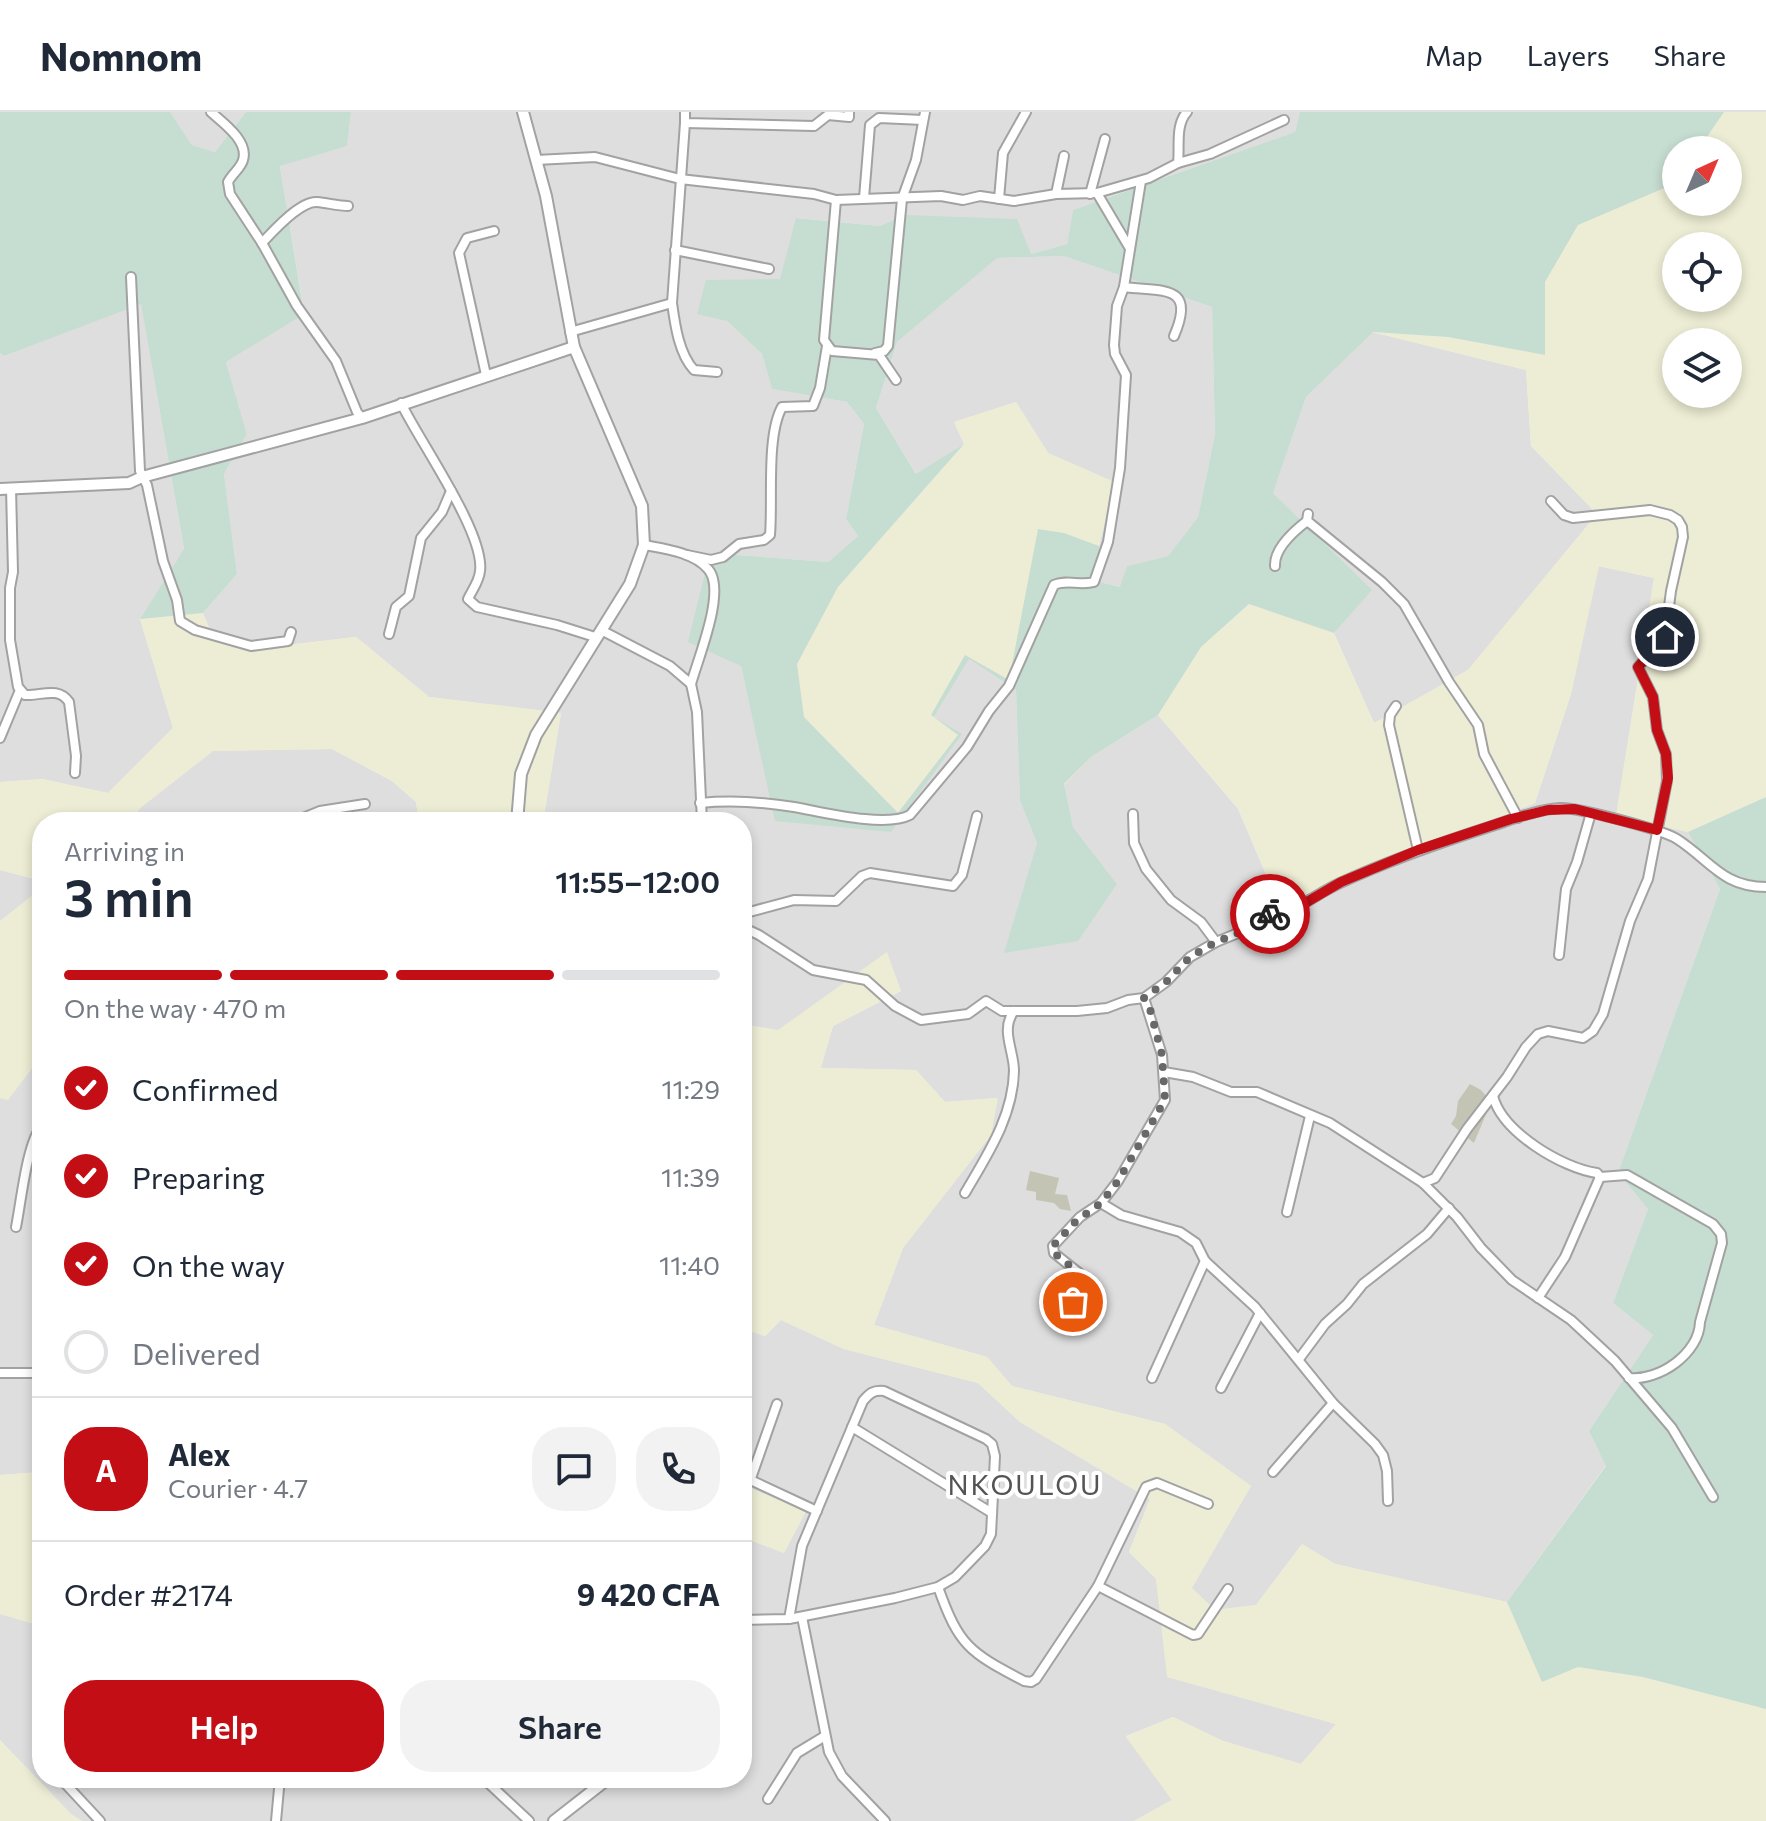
<!DOCTYPE html>
<meta charset="utf-8">
<style>
body{margin:0;font-family:Commissioner,sans-serif;background:#f2f2f3;color:#1f2937;height:100vh;display:flex;flex-direction:column;font-size:30px;white-space:nowrap}
*{box-sizing:border-box;margin:0}
p{font-size:26px;color:#747a83}
.icon{flex:none;width:44px;height:44px;fill:none;stroke:currentColor;stroke-width:2;stroke-linecap:round;stroke-linejoin:round}
.map{position:relative;flex:1;overflow:hidden}
.details{position:absolute;left:32px;top:700px;width:720px;height:976px;display:flex;flex-direction:column;background:#fff;border-radius:32px;box-shadow:0 4px 12px #0003}
.details>*{flex:none}
.needle{width:52px;rotate:44deg}
.controls{position:absolute;left:1662px;top:24px;display:grid;gap:16px}
.controls a{display:grid;place-items:center;width:80px;height:80px;border-radius:50%;background:#fff;box-shadow:0 4px 12px #0003;font-size:40px}
.pin{position:absolute;display:grid;place-items:center;width:68px;height:68px;color:#fff;margin:-34px;border:4px solid #fff;border-radius:50%;box-shadow:0 2px 8px #0007}
.courier{position:absolute;display:grid;place-items:center;width:80px;height:80px;margin:-40px;border:6px solid #c30e16;border-radius:50%;background:#fff;color:#222;box-shadow:0 2px 10px #0007}
.headline em{font-style:normal;font-weight:600}
.headline div{display:flex;flex-direction:column-reverse}
.headline{display:flex;align-items:center;justify-content:space-between;height:136px;padding:0 32px}
h1{font-size:52px;font-weight:600;line-height:60px}
.bar{display:grid;grid-template-columns:repeat(4,1fr);gap:12px 8px;align-content:center;height:96px;padding:0 32px}
.bar i{height:10px;border-radius:6px;background:#e0e1e3}
.bar .active{background:#c30e16}
.bar p{grid-column:span 4}
.line{display:flex;align-items:center;gap:20px;padding:0 32px;border-top:2px solid #e0e1e3}
.line div{flex:1}
.round{display:grid;place-items:center;flex:none;width:84px;height:84px;border-radius:32px;background:#f2f2f3}
ol{padding:0 32px;list-style:none}
li{display:flex;align-items:center;gap:24px;height:88px}
li p{margin-inline-start:auto}
li .icon{padding:8px;border-radius:50%;background:#c30e16;color:#fff;stroke-width:4}
li:last-child{color:#747a83}
li i{width:44px;height:44px;border:4px solid #e0e1e3;border-radius:50%}
.cta{display:flex;gap:16px;margin-top:auto;padding:16px 32px}
.cta a{flex:1;height:92px;border-radius:32px;background:#c30e16;color:#fff;font-size:32px;font-weight:600;line-height:92px;text-align:center}
.cta a+a{background:#f2f2f3;color:#1f2937}
header{display:flex;align-items:center;gap:48px;box-sizing:border-box;height:112px;padding:0 40px;background:#fff;border-bottom:2px solid #e0e1e3}
header strong{font-size:38px}
nav{display:flex;gap:44px;margin-inline-start:auto;font-size:28px}
.map>svg:first-child{display:block}
</style>
<header>
<strong>Nomnom</strong>
<nav><a>Map</a><a>Layers</a><a>Share</a></nav>
</header>
<div class="map">
<svg width="1766" height="1709" viewBox="0 0 1766 1709">
<rect width="100%" height="100%" fill="#f0ede8"/>
<!-- residential -->
<g fill="#dfdede">
<polygon points="170,0 246,0 215,40 192,33"/>
<polygon points="351,0 1300,0 1295,20 1073,98 1067,132 1031,142 904,103 880,114 797,106 780,168 727,209 762,242 772,277 847,290 864,312 846,407 858,424 828,450 710,441 741,554 776,709 961,622 934,605 969,547 1016,578 1020,689 1037,731 1005,841 1117,772 1073,715 1064,673 1091,645 1158,603 1238,697 1279,793 1535,691 1571,582 1598,454 1654,466 1616,704 1688,720 1720,777 1618,1061 1648,1097 1613,1191 1653,1223 1589,1319 1606,1353 1507,1490 1335,1452 1302,1432 1256,1493 1215,1498 1191,1476 1251,1374 1165,1312 1012,1274 987,1245 874,1213 903,1136 991,1023 997,986 945,990 916,958 820,956 833,914 901,879 886,841 778,919 742,912 742,710 543,710 561,601 429,585 356,525 278,534 212,523 203,501 237,462 224,362 247,322 226,250 304,201 280,53 347,34"/>
<polygon points="1064,144 1212,195 1215,322 1198,405 1168,444 1127,454 1121,475 1100,470 1099,434 1114,370 1048,341 1016,290 954,310 964,332 917,363 876,296 897,230 996,146"/>
<polygon points="141,191 184,438 140,507 173,616 108,681 42,667 0,670 0,241 4,244"/>
<polygon points="1372,220 1526,258 1531,334 1597,402 1468,558 1374,611 1334,521 1371,478 1273,381 1306,285"/>
<polygon points="332,637 392,669 416,690 419,710 130,710 140,696 213,639"/>
<polygon points="0,758 42,769 42,776 0,809"/>
<polygon points="42,943 42,1360 0,1363 0,986 8,987"/>
<polygon points="781,1208 844,1237 978,1271 1020,1310 1150,1387 1129,1440 1156,1466 1168,1565 1336,1612 1301,1652 1223,1629 1173,1605 1126,1624 1172,1688 1134,1709 82,1709 71,1702 0,1628 0,1502 42,1514 42,1666 742,1666 742,1425 784,1441 806,1399 742,1373 742,1216 765,1224"/>
</g>
<!-- construction -->
<g fill="#c4c4b4">
<polygon points="1470,972 1481,978 1489,987 1489,995 1474,1031 1451,1012 1456,1004 1458,989"/>
<polygon points="1030,1059 1059,1066 1055,1082 1067,1083 1071,1099 1060,1097 1054,1091 1036,1088 1036,1080 1026,1078"/>
</g>
<!-- farmland -->
<g fill="#ededd5" fill-rule="evenodd">
<path d="M1724 0H1766V685L1688 720 1616 704 1654 466 1599 454 1571 582 1535 691 1279 793 1238 696 1158 603 1201 535 1250 492 1334 521 1374 611 1468 558 1597 402 1531 334 1526 258 1372 220 1448 225 1545 243V170L1578 112 1676 71V90H1728V38H1698ZM1676 134H1728V186H1676ZM1676 230H1728V282H1676Z"/>
<polygon points="1016,290 1048,341 1114,370 1099,434 1064,421 1009,568 966,544 931,603 958,623 898,701 803,604 797,552 838,475 964,332 954,310"/>
<polygon points="203,501 212,523 278,534 356,525 429,585 561,601 543,710 419,710 416,690 392,669 332,637 213,639 140,696 130,710 42,710 42,769 0,758 0,670 42,667 108,681 173,616 140,507"/>
<polygon points="42,776 42,943 8,988 0,986 0,809"/>
<polygon points="887,840 901,879 833,914 821,956 916,958 945,990 998,986 991,1023 903,1136 874,1213 987,1245 1012,1274 1165,1312 1251,1374 1192,1476 1215,1498 1256,1493 1302,1432 1335,1452 1507,1490 1542,1570 1578,1555 1643,1565 1766,1597 1766,1709 1134,1709 1172,1688 1126,1625 1173,1605 1223,1629 1301,1652 1336,1612 1167,1565 1156,1467 1129,1440 1150,1387 1020,1310 978,1271 844,1237 781,1208 765,1224 742,1216 742,912 778,918"/>
<polygon points="42,1360 42,1514 0,1502 0,1363"/>
<polygon points="742,1373 806,1399 784,1441 742,1425"/>
<polygon points="0,1628 71,1702 82,1709 0,1709"/>
</g>
<!-- wetland -->
<g fill="#c6ddd1" fill-rule="evenodd">
<polygon points="0,0 170,0 192,33 215,40 246,0 351,0 347,34 280,54 304,202 226,250 247,322 224,362 237,462 203,501 140,507 184,437 141,192 4,244 0,241"/>
<path d="M1300 0H1724L1698 38H1676V71L1578 113 1545 170V243L1448 225 1373 220 1306 285 1273 381 1372 478 1334 521 1249 492 1201 535 1158 603 1091 645 1064 672 1073 715 1117 772 1078 829 1004 841 1037 731 1020 689 1016 578 969 547 934 605 962 622 891 720 775 709 741 554 688 530 710 441 828 450 858 424 846 407 864 312 847 290 772 277 762 242 727 209 697 202 706 168 780 167 796 106 880 114 904 103 1017 107 1031 142 1067 132 1073 98 1295 20ZM1064 144 1212 195 1215 322 1198 405 1168 444 1127 454 1120 475 1100 470 1099 434 1064 421 1038 417 1009 568 965 543 931 603 958 623 898 701 804 605 797 552 838 475 964 332 916 362 876 296 897 230 997 146Z"/>
<polygon points="1766,685 1766,1597 1643,1565 1578,1555 1542,1570 1507,1490 1606,1354 1589,1319 1653,1223 1613,1191 1648,1097 1618,1061 1720,777 1688,720"/>
</g>
<g fill="none" stroke-linecap="round" stroke-linejoin="round">
<defs>
<g id="minor">
<path d="M211 0C223 11 249 29 243 48 241 56 232 62 228 70L230 82 262 131 297 194 336 249 357 300 362 306"/>
<polyline points="685,0 685,11 814,14 828,3 849,5 849,0"/>
<path d="M685 11 672 191C675 213 679 242 694 258L717 260"/>
<path d="M536 48 595 45 680 67 814 82 836 88 941 84 963 88 980 84 1014 89 1056 82 1097 81 1149 66 1178 51C1180 35 1175 13 1187 0"/>
<polyline points="1178,51 1210,42 1284,8"/>
<polyline points="1097,81 1129,135"/>
<polyline points="1056,82 1064,44"/>
<polyline points="1090,82 1105,27"/>
<polyline points="864,86 870,13 879,6 923,8"/>
<polyline points="999,87 1003,41 1026,0"/>
<polyline points="836,88 824,228 832,239 879,243 896,268"/>
<path d="M262 131C273 119 300 89 317 90 328 91 338 94 348 94"/>
<polyline points="675,138 769,157"/>
<polyline points="131,165 140,359 147,373 163,449 177,488 180,509 195,518 251,534 288,529 291,520"/>
<path d="M1124 175C1161 180 1197 171 1174 224"/>
<polyline points="570,220 672,191"/>
<polyline points="875,241 884,239 888,234 902,87 916,48 925,0"/>
<polyline points="486,263 459,141 467,126 494,119"/>
<path d="M401 291C419 329 485 421 480 459 479 470 472 478 468 487L477 495 557 513 595 525"/>
<path d="M11 376 13 460 10 476V528L18 575 25 583C41 584 58 574 69 590L76 644 75 661"/>
<polyline points="1308,402 1307,409 1311,412 1382,470 1404,492 1449,570 1478,613 1484,642 1518,706"/>
<path d="M644 433C665 437 693 440 708 457 727 478 698 546 691 572"/>
<path d="M687 443 711 448 723 445 739 432 764 428 770 423C773 388 766 324 782 295L813 294 820 276 827 234"/>
<path d="M1275 454C1274 436 1294 419 1307 409"/>
<polyline points="601,518 670,554 691,572 697,600 702,710"/>
<polyline points="389,522 396,495 409,484 421,426 442,400 451,379"/>
<polyline points="1396,594 1390,603 1389,613 1418,738"/>
<polyline points="0,626 20,578"/>
<path d="M700 691C731 688 763 690 794 695 823 700 885 716 910 703L967 635 989 599 1009 574 1054 473C1067 467 1080 474 1094 470L1108 430 1120 356 1126 263 1115 242 1114 233 1117 194 1124 175 1141 69"/>
<polyline points="1133,702 1134,731 1146,757 1171,788 1201,810 1216,830"/>
<polyline points="293,710 320,699 365,692"/>
<polyline points="742,802 794,788 836,789 862,764 870,761 953,774 962,763 977,704"/>
<path d="M742 815 759 823 813 858 866 868 895 894 921 908 968 902 986 889 1002 899H1077L1107 896 1128 888 1144 886 1166 870 1190 845 1216 830 1243 819 1256 802C1298 803 1306 787 1340 771 1390 748 1442 730 1495 713 1516 706 1537 698 1560 696 1577 695 1663 718 1677 727 1710 748 1722 775 1766 775"/>
<polyline points="1559,843 1566,777 1577,750 1591,701"/>
<polyline points="1164,960 1193,965 1231,980 1257,980 1330,1011 1423,1071 1457,1105 1481,1136 1512,1168 1571,1208 1615,1249 1672,1316 1713,1385"/>
<path d="M1493 984C1502 1020 1562 1056 1597 1061L1600 1065 1627 1063 1713 1112 1721 1122 1722 1131 1700 1210C1699 1242 1659 1269 1629 1266"/>
<polyline points="1423,1071 1435,1066 1467,1017 1507,965 1526,935 1538,922 1548,919 1583,926 1593,919 1603,902 1630,809 1648,767 1667,669 1666,642 1657,618 1653,585 1638,555 1665,525 1671,479 1683,425 1682,415 1678,408 1670,403 1650,398 1573,406 1564,403 1551,389"/>
<path d="M965 1081C987 1043 1013 1005 1014 959 1014 938 1000 918 1014 899"/>
<polyline points="1101,1091 1121,1103 1180,1120 1196,1131 1205,1149 1255,1195 1333,1291 1375,1332 1383,1343 1387,1359 1388,1389"/>
<polyline points="1287,1100 1310,1004"/>
<path d="M16 1115C21 1091 27 1029 42 1014"/>
<polyline points="1538,1186 1565,1145 1600,1065"/>
<polyline points="1069,1197 1079,1161 1054,1141 1053,1134 1080,1105 1101,1091 1118,1069 1165,988 1162,943 1144,886"/>
<polyline points="1299,1247 1325,1212 1347,1192 1363,1172 1427,1122 1449,1096"/>
<polyline points="0,1261 42,1261"/>
<polyline points="1152,1266 1205,1149"/>
<polyline points="1221,1276 1260,1201"/>
<polyline points="852,1315 992,1401"/>
<polyline points="1273,1360 1333,1291"/>
<polyline points="742,1364 817,1399"/>
<polyline points="750,1369 777,1292"/>
<polyline points="1098,1474 1193,1523 1198,1522 1228,1477"/>
<path d="M938 1475C959 1534 969 1540 1024 1569L1031 1570 1036 1567 1098 1474 1146 1375 1157 1371 1208 1392"/>
<polyline points="802,1505 829,1640 842,1664 885,1709"/>
<path d="M742 1508 789 1507 895 1486 938 1475 955 1465 985 1434 991 1422 995 1344 992 1332 986 1327 884 1279C873 1278 870 1281 863 1289L802 1434 789 1507"/>
<polyline points="60,1666 100,1709"/>
<polyline points="446,1666 449,1668 459,1666"/>
<polyline points="483,1666 529,1709"/>
<polyline points="768,1687 797,1641 825,1624"/>
<polyline points="276,1709 280,1666"/>
</g>
<g id="tertiary">
<polyline points="0,377 129,371 142,365 362,306 574,235"/>
<polyline points="517,710 521,662 536,623 630,472 644,433 642,394 574,235 546,84 523,0"/>
<polyline points="554,1709 609,1666"/>
</g>
</defs>
<!-- minor casing -->
<use href="#minor" stroke="#a2a2a2" stroke-width="12"/>
<!-- tertiary casing -->
<use href="#tertiary" stroke="#a2a2a2" stroke-width="14"/>
<!-- minor -->
<use href="#minor" stroke="#fff" stroke-width="8"/>
<!-- tertiary -->
<use href="#tertiary" stroke="#fff" stroke-width="10"/>
</g>
<g fill="none" stroke-linecap="round" stroke-linejoin="round">
<!-- done -->
<polyline stroke="#696867" stroke-width="8" stroke-dasharray="0 14.4" points="1073,1190 1079,1161 1054,1141 1053,1134 1076,1109 1101,1091 1118,1069 1165,988 1162,943 1150,897 1144,886 1166,870 1190,845 1216,830 1243,819 1256,802 1270,802"/>
<!-- route -->
<polyline stroke="#c30e16" stroke-width="10" points="1270,802 1290,800 1341,770 1418,738 1511,707 1548,698 1575,697 1657,718 1668,666 1666,642 1657,618 1653,585 1638,555 1665,525"/>
</g>
<g text-anchor="middle" stroke-width="8" stroke-linejoin="round" paint-order="stroke">
<!-- quarter labels -->
<g font-size="28" letter-spacing="2" fill="#545454" stroke="#fff">
<text x="1025" y="1383">NKOULOU</text>
</g>
</g>
</svg>
<div class="controls">
<a><svg class="needle" viewBox="-14 -14 28 28"><path d="M0-13l5 13h-10z" fill="#e53935"/><path d="M0 13l5-13h-10z" fill="#747a83"/></svg></a>
<a><svg class="icon" aria-label="locate" viewBox="0 0 24 24"><circle cx="12" cy="12" r="6"/><path d="M12 2v4M12 18v4M2 12h4M18 12h4"/></svg></a>
<a><svg class="icon" aria-label="layers" viewBox="0 0 24 24"><path d="M12 4l9 5-9 5-9-5zM3 14l9 5 9-5"/></svg></a>
</div>
<div class="pin" style="left:1073px;top:1190px;background:#ea580c"><svg class="icon" aria-label="bag" viewBox="0 0 24 24"><path d="M5 8h14l-1 12H6zM9 8a3 3 0 0 1 6 0"/></svg></div>
<div class="pin" style="left:1665px;top:525px;background:#1f2937"><svg class="icon" aria-label="home" viewBox="0 0 24 24"><path d="M3 11l9-7 9 7M6 9v11h12V9"/></svg></div>
<div class="courier" style="left:1270px;top:802px"><svg class="icon" aria-label="bike" viewBox="0 0 24 24"><circle cx="6" cy="16" r="4"/><circle cx="18" cy="16" r="4"/><path d="M6 16l4-8h5l3 8M10 8l3 8H6M13 5h3"/></svg></div>
<section class="details">
<div class="headline"><div><h1>3 min</h1><p>Arriving in</p></div><em>11:55–12:00</em></div>
<div class="bar"><i class="active"></i><i class="active"></i><i class="active"></i><i></i><p>On the way · 470 m</p></div>
<ol>
<li><svg class="icon" aria-label="check" viewBox="0 0 24 24"><path d="M5 12l5 5 9-10"/></svg>Confirmed<p>11:29</p></li>
<li><svg class="icon" aria-label="check" viewBox="0 0 24 24"><path d="M5 12l5 5 9-10"/></svg>Preparing<p>11:39</p></li>
<li><svg class="icon" aria-label="check" viewBox="0 0 24 24"><path d="M5 12l5 5 9-10"/></svg>On the way<p>11:40</p></li>
<li><i></i>Delivered</li>
</ol>
<div class="line" style="height:144px"><b class="round" style="background:#c30e16;color:#fff">A</b><div><b>Alex</b><p>Courier · 4.7</p></div><a class="round"><svg class="icon" aria-label="chat" viewBox="0 0 24 24"><path d="M4 5h16v11H9l-5 4z"/></svg></a><a class="round"><svg class="icon" aria-label="phone" viewBox="0 0 24 24"><path d="M5 4h4l2 5-3 2q2 4 5 5l2-3 5 2v4C11 20 4 13 5 4z"/></svg></a></div>
<div class="line" style="height:104px"><div>Order #2174</div><b>9 420 CFA</b></div>
<div class="cta"><a>Help</a><a>Share</a></div>
</section>
</div>
